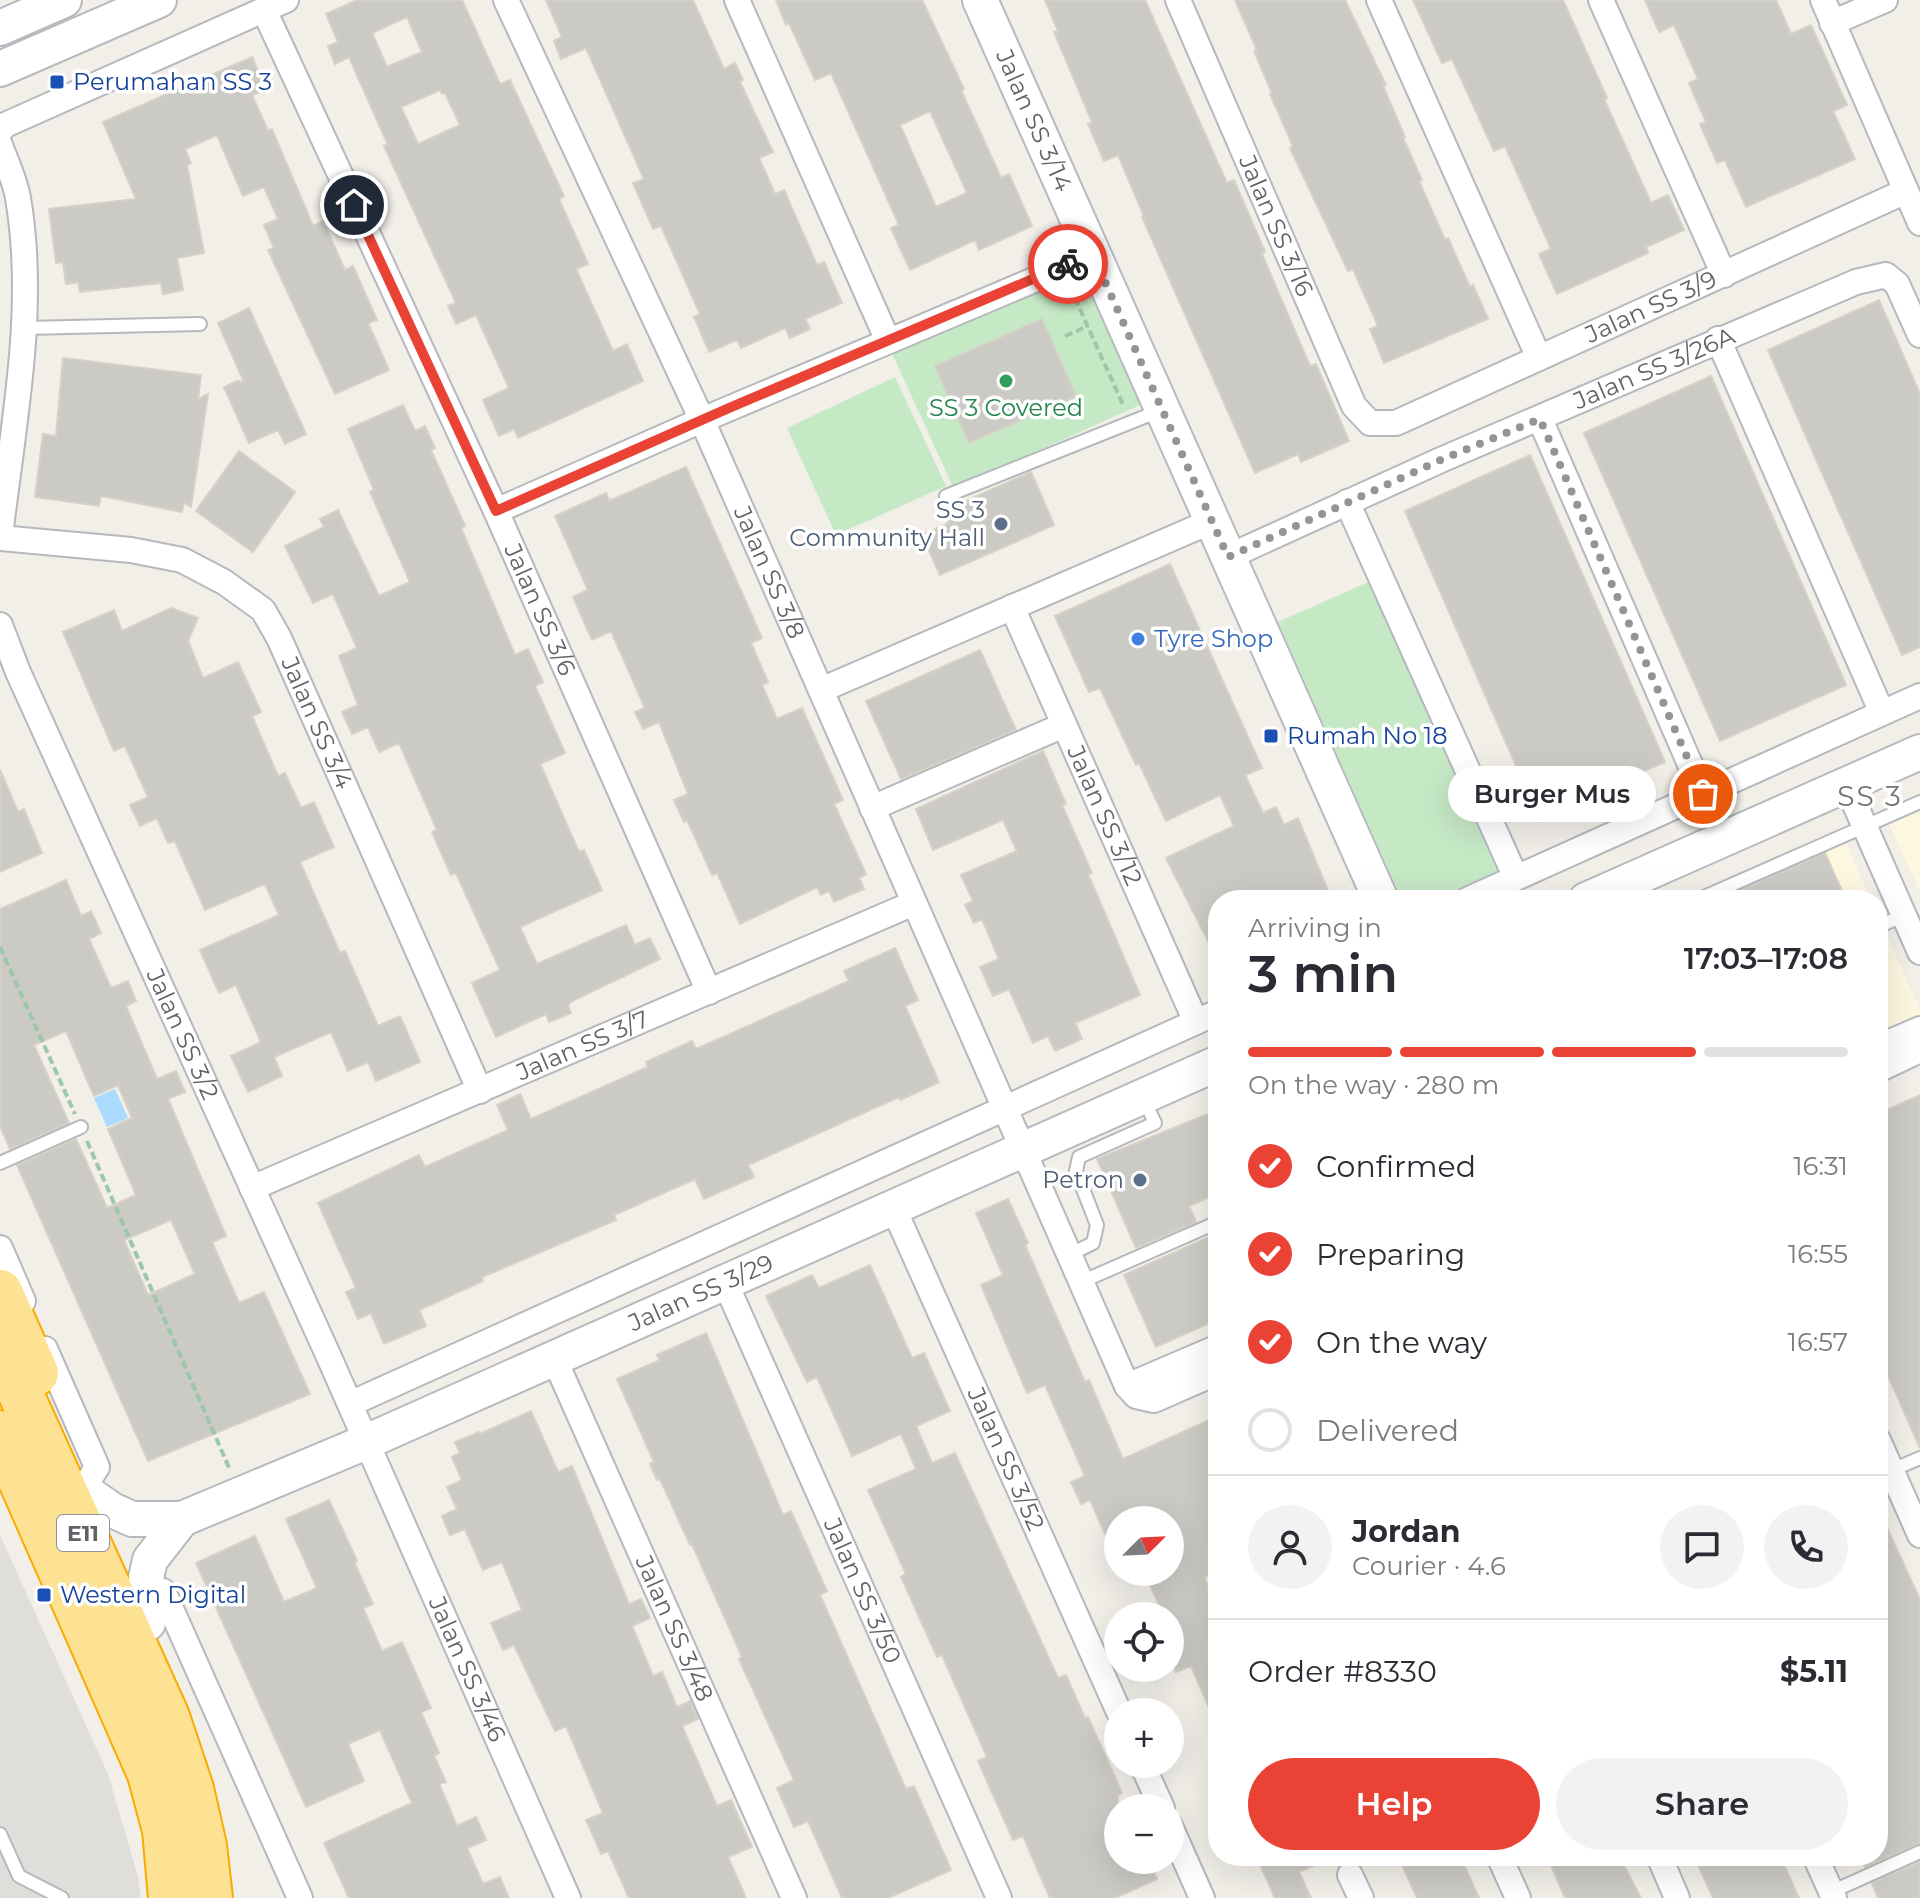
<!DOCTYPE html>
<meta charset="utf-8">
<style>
body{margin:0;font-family:Montserrat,sans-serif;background:#f2f2f3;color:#2b2b33;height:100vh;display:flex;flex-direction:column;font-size:30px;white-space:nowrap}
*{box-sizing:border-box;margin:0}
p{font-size:26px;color:#7c7c81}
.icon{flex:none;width:44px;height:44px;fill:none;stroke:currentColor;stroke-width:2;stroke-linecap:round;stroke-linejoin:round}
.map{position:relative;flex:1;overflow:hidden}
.panel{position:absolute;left:1208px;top:890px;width:680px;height:976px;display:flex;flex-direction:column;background:#fff;border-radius:32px;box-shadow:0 8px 32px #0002}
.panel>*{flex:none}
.needle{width:52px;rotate:66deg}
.buttons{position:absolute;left:1104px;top:1506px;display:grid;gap:16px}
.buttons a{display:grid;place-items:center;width:80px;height:80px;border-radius:50%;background:#fff;box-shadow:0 8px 32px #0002;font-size:40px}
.pin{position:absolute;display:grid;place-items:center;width:68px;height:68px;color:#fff;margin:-34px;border:4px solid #fff;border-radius:50%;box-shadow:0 2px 8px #0007}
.courier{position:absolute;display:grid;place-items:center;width:80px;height:80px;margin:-40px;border:6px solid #ea4335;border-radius:50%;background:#fff;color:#222;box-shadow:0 2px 10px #0007}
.bubble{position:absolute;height:56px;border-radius:28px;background:#fff;box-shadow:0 8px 32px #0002;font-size:26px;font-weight:600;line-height:56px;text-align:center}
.summary em{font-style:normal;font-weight:600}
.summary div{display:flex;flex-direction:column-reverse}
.summary{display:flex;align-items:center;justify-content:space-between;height:136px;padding:0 40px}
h1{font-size:52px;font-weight:600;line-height:60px}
.bar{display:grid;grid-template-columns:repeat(4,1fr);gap:12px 8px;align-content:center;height:96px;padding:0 40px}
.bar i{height:10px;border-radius:6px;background:#e1e1e2}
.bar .on{background:#ea4335}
.bar p{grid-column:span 4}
.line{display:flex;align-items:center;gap:20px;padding:0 40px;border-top:2px solid #e1e1e2}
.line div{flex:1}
.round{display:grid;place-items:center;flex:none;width:84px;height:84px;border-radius:42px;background:#f2f2f3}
ol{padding:0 40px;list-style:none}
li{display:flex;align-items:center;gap:24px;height:88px}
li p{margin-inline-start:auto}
li .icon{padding:8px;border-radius:50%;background:#ea4335;color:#fff;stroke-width:4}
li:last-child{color:#7c7c81}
li i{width:44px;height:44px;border:4px solid #e1e1e2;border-radius:50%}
.primary-button{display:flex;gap:16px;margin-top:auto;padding:16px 40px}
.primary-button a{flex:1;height:92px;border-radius:48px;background:#ea4335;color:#fff;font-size:32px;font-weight:600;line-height:92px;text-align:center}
.primary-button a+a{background:#f2f2f3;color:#2b2b33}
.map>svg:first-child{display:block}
</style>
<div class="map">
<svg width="1920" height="1898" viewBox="0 0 1920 1898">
<rect width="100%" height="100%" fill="#f1efe8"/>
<!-- commercial -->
<g fill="#fef7e0">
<polygon points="1920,810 1920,891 1889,824"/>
<polygon points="1842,834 1871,900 1694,900"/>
<polygon points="1878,915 1920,1010 1920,1023 1878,1042"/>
</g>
<!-- industrial -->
<polygon fill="#e0deda" points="0,1535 108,1774 138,1877 141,1898 0,1898"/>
<!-- green -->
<g fill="#c5e8c5">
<polygon points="1078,264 1142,404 954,489 890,349"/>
<polygon points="895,377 946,486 836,535 787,428"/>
<polygon points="1373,580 1502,869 1433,900 1402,900 1278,622"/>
</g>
<!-- water -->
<polygon fill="#aadaff" points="115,1089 128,1118 107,1127 94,1098"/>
<!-- building -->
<g fill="#cccac5" stroke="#d6d1c6" stroke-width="2" fill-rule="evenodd">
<path d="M357 0H462L500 84 510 80 564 196 559 199 588 264 576 269 613 351 627 344 643 381 518 438 514 429 499 436 483 400 509 388 476 315 456 324 448 306 456 303 384 146 388 145 349 57 335 64 328 46 338 42 326 14ZM407 17 422 52 387 67 372 33ZM440 90 442 94 445 93 460 125 418 144 401 107Z"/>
<polygon points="546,0 693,0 724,69 735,63 743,80 740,82 773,152 759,158 775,194 784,190 817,265 824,262 842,303 805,319 810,329 790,338 785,328 741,348 737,340 709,352 694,317 700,314 661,226 653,229 633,183 644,179 586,48 561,59 554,41 562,37"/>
<path d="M776 0H922L964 89 961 90 1001 178 1009 174 1032 226 979 250 975 240 910 270 891 228 899 225 831 73 815 80 789 23 786 25ZM930 111 967 193 936 207 900 125Z"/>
<polygon points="1045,0 1145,0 1227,183 1234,180 1265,252 1262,254 1310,366 1316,364 1349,441 1301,462 1298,454 1255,473 1142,217 1144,216 1118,155 1104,161 1088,124 1092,122 1054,32 1058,31"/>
<polygon points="1235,0 1345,0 1386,85 1383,86 1405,137 1403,138 1422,180 1419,181 1445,240 1448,238 1470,287 1473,285 1488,319 1384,363 1370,329 1378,326 1353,269 1348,271 1290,148 1293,146 1270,94 1272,93 1254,51 1257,50"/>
<polygon points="1413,0 1563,0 1607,98 1604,99 1651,203 1668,195 1684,230 1646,247 1648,253 1557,294 1539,254 1551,249 1505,146 1494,151 1452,59 1442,63"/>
<polygon points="1645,0 1776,0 1791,34 1811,25 1847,105 1833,111 1855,159 1746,207 1725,160 1717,163 1700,124 1706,122 1689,83 1698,79 1674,25 1659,32"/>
<polygon points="252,57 266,90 252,95 268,131 272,129 313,226 323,221 345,270 353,266 377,320 368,323 389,370 335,394 268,250 274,248 264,225 278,219 264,187 243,196 217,135 185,149 191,163 187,165 204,253 177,258 183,290 163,294 161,283 80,292 78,282 66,284 63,262 56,263 49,209 136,199 103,122"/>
<polygon points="1879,300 1920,394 1920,647 1902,655 1768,350"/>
<polygon points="249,308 306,434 285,444 278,430 249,443 224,387 237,381 244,382 218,323"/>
<polygon points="1042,319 1076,396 969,443 935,366"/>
<polygon points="63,358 201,375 198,399 208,394 191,507 184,502 182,512 101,496 99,506 35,497 43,434 56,436"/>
<polygon points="1711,376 1846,685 1720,741 1584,433"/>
<polygon points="403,405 415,431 425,426 435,448 431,450 465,526 461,528 515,655 528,649 543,682 535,686 565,753 540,764 579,852 584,850 602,890 520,927 537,964 626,925 635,945 650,938 660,959 574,1000 568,1005 571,1013 549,1022 546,1014 496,1037 472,983 500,970 456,873 451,875 432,832 437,830 399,743 379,752 368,727 352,734 342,712 358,705 339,656 357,648 333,594 313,603 285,546 324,527 320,519 338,510 379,596 410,582 370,492 374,490 348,429"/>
<polygon points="239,451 295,492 253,552 196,511"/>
<polygon points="1530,455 1665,762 1597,792 1599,796 1540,821 1405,511"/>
<polygon points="686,467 762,638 751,643 768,682 762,685 777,719 802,708 843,800 834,804 866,874 859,878 864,889 834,902 829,891 821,895 817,887 740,924 717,873 712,875 687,820 684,822 674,800 688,794 659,722 643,729 635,712 645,708 611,631 592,640 573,597 588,590 555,516 606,493 609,501"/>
<polygon points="1031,472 1054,525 940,575 922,535 949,523 943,511"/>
<polygon points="1170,564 1262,768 1245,775 1263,813 1276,807 1284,825 1298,818 1332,900 1218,900 1218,961 1166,858 1234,826 1220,795 1166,821 1139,763 1136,765 1100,688 1089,692 1055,616"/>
<polygon points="171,608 198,618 188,641 203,678 238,662 261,712 252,716 278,776 285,773 301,808 314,802 334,847 300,862 340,953 345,951 378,1026 400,1016 420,1062 376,1081 368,1062 348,1071 331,1032 274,1057 282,1076 248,1092 231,1056 261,1042 236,985 219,993 200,950 279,915 265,884 205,910 175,841 168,843 157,818 140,826 130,805 148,797 125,746 114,751 63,632 114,610 122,631"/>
<polygon points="980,650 1016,730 901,779 866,701"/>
<polygon points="1043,751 1066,804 1062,805 1092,873 1088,874 1140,995 1075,1023 1082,1039 1055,1051 1048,1036 1033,1043 1009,989 993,996 980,967 999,959 982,919 974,923 965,905 973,901 961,875 1017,851 1003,820 933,850 916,809"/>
<polygon points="0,770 18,812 24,809 42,853 0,872"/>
<polygon points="1825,853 1846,900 1719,900"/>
<path d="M66 880 81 916 91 911 101 933 89 939 111 988 128 981 136 1001 126 1006 157 1079 176 1071 185 1092 168 1099 226 1236 212 1242 239 1303 264 1292 310 1394 148 1461 17 1165 76 1139 107 1208 136 1195 108 1129 132 1118 118 1085 94 1096 66 1031 34 1045 69 1123 10 1149 0 1126V909ZM171 1220 195 1274 148 1295 124 1240Z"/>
<polygon points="895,948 918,1000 905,1006 939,1082 900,1100 899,1097 748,1165 754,1177 704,1199 695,1179 614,1215 616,1220 482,1277 483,1281 419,1310 426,1326 384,1344 371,1313 358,1319 346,1292 356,1288 318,1203 419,1155 425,1167 508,1130 497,1105 520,1094 531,1119 648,1067 646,1062 692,1041 696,1049 849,981 844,971"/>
<polygon points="1920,1095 1920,1448 1878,1353 1878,1114"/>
<polygon points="1218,1110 1218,1193 1189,1206 1196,1222 1136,1248 1097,1159"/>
<polygon points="1008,1199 1028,1243 1025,1245 1085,1382 1089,1380 1123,1459 1218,1416 1218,1571 1204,1577 1218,1609 1218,1728 1191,1666 1176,1672 1170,1657 1170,1616 1164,1616 1144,1572 1170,1572 1170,1520 1118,1520 1118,1528 1105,1534 1090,1500 1081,1504 1071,1482 1085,1476 1045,1385 1027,1393 981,1285 1003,1275 976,1213"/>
<polygon points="1218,1233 1218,1319 1156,1347 1124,1275"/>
<polygon points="870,1265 912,1358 924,1353 950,1411 916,1426 932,1463 955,1453 1058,1678 1066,1675 1085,1718 1088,1717 1122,1793 1118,1795 1118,1860 1148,1860 1157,1879 1115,1898 1050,1898 1023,1836 1013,1840 978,1761 987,1757 942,1655 937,1657 901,1577 906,1574 868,1490 916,1469 901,1434 852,1456 817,1377 807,1382 766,1296 812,1275 819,1288"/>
<polygon points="706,1333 783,1515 791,1511 827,1591 820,1595 906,1789 914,1786 951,1870 888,1898 842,1898 808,1821 794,1827 777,1788 794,1780 739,1659 742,1657 692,1544 690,1545 660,1479 657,1480 650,1464 654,1462 617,1379 660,1360 657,1355"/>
<polygon points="531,1411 558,1472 572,1466 629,1604 641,1599 650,1618 632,1626 653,1676 662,1672 677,1707 690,1701 698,1719 682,1726 717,1806 731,1800 752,1847 728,1857 746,1898 629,1898 608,1851 601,1854 586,1820 603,1813 566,1726 555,1731 514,1645 503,1650 491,1623 522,1610 502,1562 483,1570 465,1529 450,1535 442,1516 457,1509 447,1487 462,1480 452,1457 460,1453 455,1442 479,1432 480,1434"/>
<polygon points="329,1500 357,1561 354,1562 373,1604 363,1608 382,1651 402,1642 431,1708 421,1712 439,1753 434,1756 446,1782 439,1784 457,1826 476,1817 486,1840 467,1848 483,1884 500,1877 509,1898 349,1898 324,1843 412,1803 380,1730 348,1744 364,1781 306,1807 196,1563 255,1536 284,1602 317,1588 286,1519"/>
<polygon points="1878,1508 1920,1600 1920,1843 1865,1867 1860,1856 1878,1856"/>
<polygon points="1256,1856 1335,1856 1299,1872 1311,1898 1275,1898"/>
<polygon points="1398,1856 1460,1856 1479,1898 1417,1898"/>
<polygon points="1547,1856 1619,1856 1641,1898 1565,1898"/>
<polygon points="1694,1856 1780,1856 1799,1898 1713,1898"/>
<polygon points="1920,1862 1920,1898 1878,1898 1872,1883"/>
</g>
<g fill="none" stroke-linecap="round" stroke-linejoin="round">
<defs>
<g id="lane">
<polyline points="25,328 200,324"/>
<polyline points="946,496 1159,411"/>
<polyline points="1697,900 1920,802"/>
<polyline points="1878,927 1904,915"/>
<polyline points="0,1163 81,1127"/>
<polyline points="1069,1255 1093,1243 1097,1225 1076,1171 1079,1157 1155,1123 1144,1100"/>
<polyline points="1081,1282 1218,1222"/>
<polyline points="1878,1476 1920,1458"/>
<polyline points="0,1834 19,1876 62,1898"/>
<polyline points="1831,1892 1920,1852"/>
</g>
<g id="street">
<path id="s1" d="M506 0 702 420 1127 1386 1136 1396 1154 1400 1218 1372"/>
<polyline points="737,0 888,341"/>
<path id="s2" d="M1178 0 1354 406 1370 423H1396L1906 191"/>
<polyline points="1379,0 1539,358"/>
<polyline points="1601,0 1724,275"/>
<polyline points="1823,0 1920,223"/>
<path id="s3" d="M264 10 496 511 709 992"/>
<polyline points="1832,23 1885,0"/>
<polyline points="0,131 5,125 286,0"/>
<path d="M0 145C6 162 15 180 18 198 37 309 13 425 0 536"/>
<polyline points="1718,339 1882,713"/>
<polyline points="1540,419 1703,794"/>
<polyline points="1347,502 1516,878"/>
<polyline points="496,511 702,420 1093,255"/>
<path id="s4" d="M0 538 131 550 182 560 224 582 263 610 279 638 480 1091"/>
<path id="s5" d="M1228 557 1443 459 1856 282 1886 275 1897 284 1920 335"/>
<path id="s6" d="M1012 607 1196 1022"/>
<path id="s7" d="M0 625 18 672 329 1357 568 1898"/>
<polyline points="821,690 1212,521"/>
<polyline points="1846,784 1920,952"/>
<polyline points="872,808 1064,725"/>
<polyline points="1467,900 1920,696"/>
<polyline points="1878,1047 1920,1029"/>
<polyline points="1878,1070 1920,1050"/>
<path id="s8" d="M252 1188 914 903"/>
<path id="s9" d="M893 1207 1119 1712"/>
<polyline points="0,1248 23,1301"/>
<path id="s10" d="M725 1282 999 1898"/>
<polyline points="45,1349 97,1467 86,1485"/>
<path id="s11" d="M554 1358 794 1898"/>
<polyline points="1127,1386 1218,1347"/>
<polyline points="350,1404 1218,1012"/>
<polyline points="1878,1440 1920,1535"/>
<polyline points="163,1591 300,1898"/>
<polyline points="1142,1764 1162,1808"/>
<polyline points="1170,1826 1202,1898"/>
<polyline points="1499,1856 1518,1898"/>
<polyline points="1659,1856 1677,1898"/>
<polyline points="1815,1856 1834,1898"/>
<polyline points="1350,1875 1361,1898"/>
</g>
<g id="secondary">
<path id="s12" d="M980 0 1381 900"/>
<polyline points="0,28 64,0"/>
<polyline points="0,69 159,0"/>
<polyline points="1586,900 1920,752"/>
<path id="s13" d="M89 1494 112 1510 132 1519H182L366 1442 1218 1063"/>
<polyline points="148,1623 146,1578 150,1560 182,1519"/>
</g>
<g id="highway">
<polyline points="0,1292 36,1373"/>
<polyline points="0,1348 167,1717 191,1789 204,1846 210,1898"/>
<polyline points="0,1433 150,1774 165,1830 171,1898"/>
</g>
</defs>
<!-- lane casing -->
<use href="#lane" stroke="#b5b8bc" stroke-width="16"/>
<!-- street casing -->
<use href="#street" stroke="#b5b8bc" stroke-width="28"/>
<!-- secondary casing -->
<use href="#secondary" stroke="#b6babf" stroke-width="38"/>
<!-- highway casing -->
<use href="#highway" stroke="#f9ab00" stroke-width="48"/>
<!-- path -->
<g stroke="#9cc7a9" stroke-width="4" stroke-dasharray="8 4" stroke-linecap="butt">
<polyline points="1070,287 1124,407"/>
<polyline points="1065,336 1088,326"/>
<polyline points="0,947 75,1114"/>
<polyline points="87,1141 230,1470"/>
</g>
<!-- lane -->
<use href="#lane" stroke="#fff" stroke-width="12"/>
<!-- street -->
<use href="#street" stroke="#fff" stroke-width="24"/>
<!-- secondary -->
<use href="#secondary" stroke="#fff" stroke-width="34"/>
<!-- highway -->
<use href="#highway" stroke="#fde293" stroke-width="44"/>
</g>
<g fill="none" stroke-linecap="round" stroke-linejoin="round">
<!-- done -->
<polyline stroke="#929495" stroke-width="8" stroke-dasharray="0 14.4" points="1068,264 1093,255 1228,557 1443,459 1540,419 1703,794"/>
<!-- route -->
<polyline stroke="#ea4335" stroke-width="10" points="354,205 496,511 729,408 1068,264"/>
</g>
<!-- markers -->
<g fill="#1a4fb4" stroke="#fff" stroke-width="3">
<rect x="49" y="74" width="16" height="16" rx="4"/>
<rect x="1263" y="728" width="16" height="16" rx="4"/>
<rect x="36" y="1587" width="16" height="16" rx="4"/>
</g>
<circle fill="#2e9e5b" stroke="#fff" stroke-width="3" cx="1006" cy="381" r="8"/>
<g fill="#5c6f8a" stroke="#fff" stroke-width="3">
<circle cx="1001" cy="524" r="8"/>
<circle cx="1140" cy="1180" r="8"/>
</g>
<circle fill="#3f7fe0" stroke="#fff" stroke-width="3" cx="1138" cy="639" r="8"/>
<g text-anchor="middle" stroke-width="7" stroke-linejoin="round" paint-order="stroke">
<!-- shield labels -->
<rect fill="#fff" stroke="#8f9295" stroke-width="2" x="57" y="1515" width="52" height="36" rx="6"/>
<g font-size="22" font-weight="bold" fill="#5f6368">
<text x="83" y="1541">E11</text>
</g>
<!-- transit labels -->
<g font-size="24" fill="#164399" stroke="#fff" text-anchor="start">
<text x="73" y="90">Perumahan SS 3</text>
<text x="1287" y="744">Rumah No 18</text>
<text x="60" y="1603">Western Digital</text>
</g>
<!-- street labels -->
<g font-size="24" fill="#5f6368" stroke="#fff">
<text dy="8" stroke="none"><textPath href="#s12" startOffset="132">Jalan SS 3/14</textPath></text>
<text dy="8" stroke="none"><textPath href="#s2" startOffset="246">Jalan SS 3/16</textPath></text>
<text dy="8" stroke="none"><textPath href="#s2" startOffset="772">Jalan SS 3/9</textPath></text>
<text dy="8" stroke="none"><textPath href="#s5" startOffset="466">Jalan SS 3/26A</textPath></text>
<text dy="8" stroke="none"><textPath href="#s1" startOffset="630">Jalan SS 3/8</textPath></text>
<text dy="8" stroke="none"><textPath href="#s3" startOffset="660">Jalan SS 3/6</textPath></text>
<text dy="8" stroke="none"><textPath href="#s4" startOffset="404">Jalan SS 3/4</textPath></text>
<text dy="8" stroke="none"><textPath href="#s6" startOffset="228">Jalan SS 3/12</textPath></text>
<text dy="8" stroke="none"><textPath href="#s7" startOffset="448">Jalan SS 3/2</textPath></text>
<text dy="8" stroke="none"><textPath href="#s8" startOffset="360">Jalan SS 3/7</textPath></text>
<text dy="8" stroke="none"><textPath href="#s13" startOffset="666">Jalan SS 3/29</textPath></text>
<text dy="8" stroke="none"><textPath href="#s9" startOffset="276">Jalan SS 3/52</textPath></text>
<text dy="8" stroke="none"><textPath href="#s10" startOffset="338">Jalan SS 3/50</textPath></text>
<text dy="8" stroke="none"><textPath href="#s11" startOffset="296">Jalan SS 3/48</textPath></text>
<text dy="8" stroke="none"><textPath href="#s7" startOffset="1144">Jalan SS 3/46</textPath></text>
</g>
<!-- leisure labels -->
<g font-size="24" fill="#27864d" stroke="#fff">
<text x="1006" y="416">SS 3 Covered</text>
</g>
<!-- service labels -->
<g font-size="24" fill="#4e5e75" stroke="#fff" text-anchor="end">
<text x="985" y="518">SS 3<tspan x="985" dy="28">Community Hall</tspan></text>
<text x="1124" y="1188">Petron</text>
</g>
<!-- shop labels -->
<g font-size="24" fill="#366cbe" stroke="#fff" text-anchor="start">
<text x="1154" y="647">Tyre Shop</text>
</g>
<!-- quarter labels -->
<g font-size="28" letter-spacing="2" fill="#70757a" stroke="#fff">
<text x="1870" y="806">SS 3</text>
</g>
</g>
</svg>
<div class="buttons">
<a><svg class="needle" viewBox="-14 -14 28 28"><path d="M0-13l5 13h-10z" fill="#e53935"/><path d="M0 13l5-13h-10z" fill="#7c7c81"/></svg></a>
<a><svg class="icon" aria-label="locate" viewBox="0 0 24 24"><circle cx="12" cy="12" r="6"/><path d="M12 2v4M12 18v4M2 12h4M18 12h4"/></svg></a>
<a>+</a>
<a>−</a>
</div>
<div class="pin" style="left:1703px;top:794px;background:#ea580c"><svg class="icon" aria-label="bag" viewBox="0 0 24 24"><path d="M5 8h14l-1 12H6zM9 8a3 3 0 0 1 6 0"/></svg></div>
<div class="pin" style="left:354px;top:205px;background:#1f2937"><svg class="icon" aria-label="home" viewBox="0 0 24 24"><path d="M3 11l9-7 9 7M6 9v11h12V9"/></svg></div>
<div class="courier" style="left:1068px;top:264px"><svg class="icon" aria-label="bike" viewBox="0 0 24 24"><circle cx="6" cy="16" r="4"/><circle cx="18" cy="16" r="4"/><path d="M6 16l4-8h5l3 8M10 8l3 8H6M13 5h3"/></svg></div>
<div class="bubble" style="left:1448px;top:766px;width:208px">Burger Mus</div>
<section class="panel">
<div class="summary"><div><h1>3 min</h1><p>Arriving in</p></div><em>17:03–17:08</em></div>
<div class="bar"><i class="on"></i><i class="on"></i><i class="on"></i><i></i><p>On the way · 280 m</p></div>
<ol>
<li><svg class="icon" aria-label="check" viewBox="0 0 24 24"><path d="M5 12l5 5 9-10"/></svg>Confirmed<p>16:31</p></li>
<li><svg class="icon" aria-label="check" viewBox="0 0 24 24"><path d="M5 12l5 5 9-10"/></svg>Preparing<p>16:55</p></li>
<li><svg class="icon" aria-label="check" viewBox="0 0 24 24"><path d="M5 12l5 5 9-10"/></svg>On the way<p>16:57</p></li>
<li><i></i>Delivered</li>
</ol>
<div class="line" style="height:144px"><a class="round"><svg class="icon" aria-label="person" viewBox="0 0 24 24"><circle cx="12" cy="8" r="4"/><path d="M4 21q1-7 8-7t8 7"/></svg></a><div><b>Jordan</b><p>Courier · 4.6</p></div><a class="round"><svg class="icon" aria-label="chat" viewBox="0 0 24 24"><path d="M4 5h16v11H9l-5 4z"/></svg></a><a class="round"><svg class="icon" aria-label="phone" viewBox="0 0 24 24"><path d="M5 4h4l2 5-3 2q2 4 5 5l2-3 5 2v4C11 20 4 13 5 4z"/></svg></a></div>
<div class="line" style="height:104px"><div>Order #8330</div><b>$5.11</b></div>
<div class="primary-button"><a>Help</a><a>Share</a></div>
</section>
</div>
